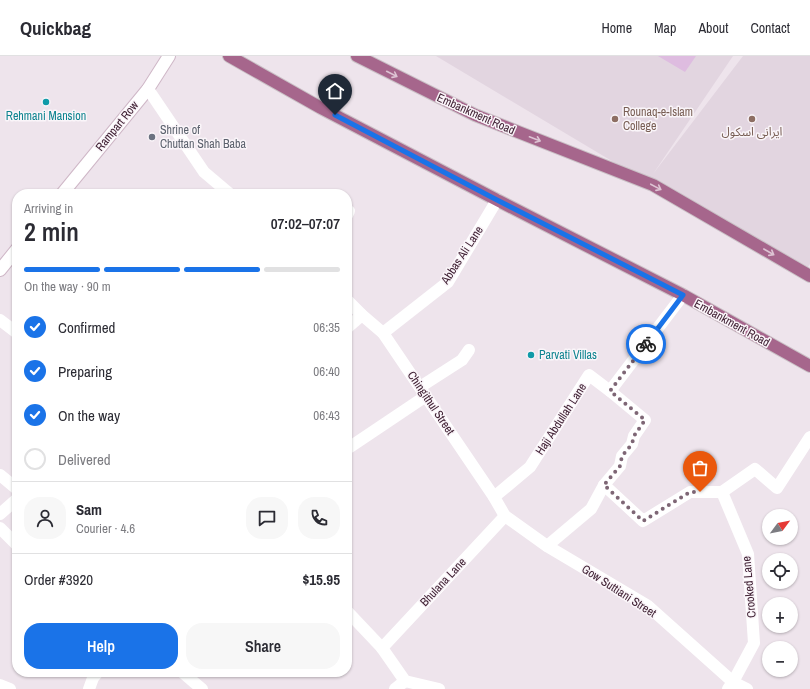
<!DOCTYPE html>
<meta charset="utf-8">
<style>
body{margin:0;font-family:"Archivo Narrow","Noto Sans Arabic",sans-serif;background:#f7f7f7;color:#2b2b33;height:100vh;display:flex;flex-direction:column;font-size:15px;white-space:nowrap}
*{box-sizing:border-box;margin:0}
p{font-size:13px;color:#7c7c81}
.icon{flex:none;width:22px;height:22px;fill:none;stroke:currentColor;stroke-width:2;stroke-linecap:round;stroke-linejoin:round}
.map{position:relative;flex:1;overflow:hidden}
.side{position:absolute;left:12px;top:133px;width:340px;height:488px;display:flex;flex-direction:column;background:#fff;border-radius:16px;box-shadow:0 1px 3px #0004}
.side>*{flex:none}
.needle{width:26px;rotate:58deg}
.fabs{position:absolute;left:762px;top:453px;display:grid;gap:8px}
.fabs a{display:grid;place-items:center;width:36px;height:36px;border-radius:50%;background:#fff;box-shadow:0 1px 3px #0004;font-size:20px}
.pin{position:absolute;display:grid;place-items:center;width:34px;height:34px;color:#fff;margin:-41px -17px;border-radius:50% 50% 50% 0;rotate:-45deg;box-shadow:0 0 4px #0007}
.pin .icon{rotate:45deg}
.courier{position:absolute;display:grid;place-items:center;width:40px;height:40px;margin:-20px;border:3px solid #1a73e8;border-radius:50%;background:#fff;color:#222;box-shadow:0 1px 5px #0007}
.summary em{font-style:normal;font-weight:600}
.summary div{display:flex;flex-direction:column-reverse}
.summary{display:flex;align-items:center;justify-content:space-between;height:68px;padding:0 12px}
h1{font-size:26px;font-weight:600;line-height:30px}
.bar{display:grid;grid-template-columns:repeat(4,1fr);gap:6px 4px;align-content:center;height:48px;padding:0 12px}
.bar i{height:5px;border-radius:3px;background:#e1e1e2}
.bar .on{background:#1a73e8}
.bar p{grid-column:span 4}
.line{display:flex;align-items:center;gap:10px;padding:0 12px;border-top:1px solid #e1e1e2}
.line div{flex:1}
.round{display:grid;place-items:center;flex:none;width:42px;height:42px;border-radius:16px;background:#f7f7f7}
ol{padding:0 12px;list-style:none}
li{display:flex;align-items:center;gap:12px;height:44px}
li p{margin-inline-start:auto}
li .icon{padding:4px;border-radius:50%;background:#1a73e8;color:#fff;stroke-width:4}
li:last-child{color:#7c7c81}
li i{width:22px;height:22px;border:2px solid #e1e1e2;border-radius:50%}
.primary-button{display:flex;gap:8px;margin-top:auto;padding:8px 12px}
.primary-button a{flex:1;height:46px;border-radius:16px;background:#1a73e8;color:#fff;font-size:16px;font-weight:600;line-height:46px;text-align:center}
.primary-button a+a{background:#f7f7f7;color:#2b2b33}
header{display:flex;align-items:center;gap:24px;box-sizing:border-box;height:56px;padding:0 20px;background:#fff;border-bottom:1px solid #e1e1e2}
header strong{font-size:19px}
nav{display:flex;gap:22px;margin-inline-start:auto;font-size:14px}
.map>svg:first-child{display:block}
</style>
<header>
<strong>Quickbag</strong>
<nav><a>Home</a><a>Map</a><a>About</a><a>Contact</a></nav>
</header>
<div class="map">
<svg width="810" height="633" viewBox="0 0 810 633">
<rect width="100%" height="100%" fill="#eee4ec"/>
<!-- built -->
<polygon fill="#e2d5e0" points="436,0 733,0 653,118 743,0 810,0 810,208 804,217 647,126"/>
<!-- green -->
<polygon fill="#debce0" points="658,0 696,0 685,16"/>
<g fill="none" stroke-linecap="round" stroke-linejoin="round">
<defs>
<g id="secondary">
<polyline points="62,138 148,33 169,0"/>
<polyline points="0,214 17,193"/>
</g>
<g id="primary">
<polyline points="229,0 321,52 497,144 683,239 810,310"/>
<polyline points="357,0 475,59 653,129 810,220"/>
</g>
</defs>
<!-- secondary casing -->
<use href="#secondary" stroke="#cfb7c7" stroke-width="14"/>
<!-- primary casing -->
<use href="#primary" stroke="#cac1c6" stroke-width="14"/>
<!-- lane -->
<g stroke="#fff" stroke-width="12">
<polyline points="347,159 349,155"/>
<polyline points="420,331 462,304 469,294"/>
</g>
<!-- street -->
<g stroke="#fff" stroke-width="12">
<polyline points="148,33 204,116 230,138"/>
<polyline points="347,244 362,259 383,277 494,441 505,460 547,490 648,550 733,626 747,633"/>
<polyline points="0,264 17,277"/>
<polyline points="347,272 362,259"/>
<polyline points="383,277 448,226 497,144"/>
<polyline points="347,389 350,391 426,340"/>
<polyline points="0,419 17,433"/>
<polyline points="604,429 643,465 690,436 722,436 755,413 777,432 810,381"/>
<polyline points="722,436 748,498 754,587 733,626 728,633"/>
<polyline points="494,441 530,411 589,319 610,335 683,239"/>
<polyline points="0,458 17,443"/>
<polyline points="0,472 17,489"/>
<polyline points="547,490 591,453 604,429 620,410 622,400 632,388 634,380 645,364 610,335"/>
<polyline points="347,555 382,592 405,625 439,633"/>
<polyline points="382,592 505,460"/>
<polyline points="182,616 202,633"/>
<polyline points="0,629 10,633"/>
<polyline points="89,633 93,622 98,616"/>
<polyline points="395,633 405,625"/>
</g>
<!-- secondary -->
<use href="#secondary" stroke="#fff" stroke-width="12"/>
<!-- primary -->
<use href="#primary" stroke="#a6668c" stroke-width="12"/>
</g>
<!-- one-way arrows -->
<defs><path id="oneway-shaft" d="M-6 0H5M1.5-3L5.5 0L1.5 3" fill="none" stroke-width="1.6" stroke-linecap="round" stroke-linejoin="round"/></defs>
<g stroke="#ddc3d3">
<use href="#oneway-shaft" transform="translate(392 18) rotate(27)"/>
<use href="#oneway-shaft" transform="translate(535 83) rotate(21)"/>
<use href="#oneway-shaft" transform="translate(656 131) rotate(28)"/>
<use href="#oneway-shaft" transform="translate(769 196) rotate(30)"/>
</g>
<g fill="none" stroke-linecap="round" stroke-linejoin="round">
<!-- done -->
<polyline stroke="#7e6675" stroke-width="4" stroke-dasharray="0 7.2" points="646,288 610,335 645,364 634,380 632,388 622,400 620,410 604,429 643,465 690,436 700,436"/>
<!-- route -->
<polyline stroke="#1a73e8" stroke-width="5" points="335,59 497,144 683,239 646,288"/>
</g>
<!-- markers -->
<g fill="#0f9aa8" stroke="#faf5f9" stroke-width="1.5">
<circle cx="46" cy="46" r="4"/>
<circle cx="531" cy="299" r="4"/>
</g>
<g fill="#8d6e63" stroke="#faf5f9" stroke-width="1.5">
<circle cx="615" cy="63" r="4"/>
<circle cx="752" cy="63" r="4"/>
</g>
<circle fill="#6b7280" stroke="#faf5f9" stroke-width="1.5" cx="152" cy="81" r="4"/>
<g text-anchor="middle" stroke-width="3" stroke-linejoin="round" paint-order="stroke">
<!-- education labels -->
<g font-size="12" fill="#785e54" stroke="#faf5f9" text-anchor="start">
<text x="623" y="60">Rounaq-e-Islam<tspan x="623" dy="14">College</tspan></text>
<text x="752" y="80" text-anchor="middle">ایرانی اسکول</text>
</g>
<!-- street labels -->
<g font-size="12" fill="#412235" stroke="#faf5f9">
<text transform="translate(476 58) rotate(24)" y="4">Embankment Road</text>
<text transform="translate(117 70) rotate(-51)" y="4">Rampart Row</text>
<text transform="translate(462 199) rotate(-57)" y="4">Abbas Ali Lane</text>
<text transform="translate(732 267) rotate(29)" y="4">Embankment Road</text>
<text transform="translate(431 347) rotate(56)" y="4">Chingithul Street</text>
<text transform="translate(561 363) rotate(-57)" y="4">Haji Abdullah Lane</text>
<text transform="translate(443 526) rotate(-47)" y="4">Bhulana Lane</text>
<text transform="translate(749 531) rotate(-95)" y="4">Crooked Lane</text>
<text transform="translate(619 535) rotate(33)" y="4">Gow Suttiani Street</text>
</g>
<!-- culture labels -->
<g font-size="12" fill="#0d838f" stroke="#faf5f9">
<text x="46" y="64">Rehmani Mansion</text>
<text x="539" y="303" text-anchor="start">Parvati Villas</text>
</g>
<!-- worship labels -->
<g font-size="12" fill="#5b616d" stroke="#faf5f9" text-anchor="start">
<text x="160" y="78">Shrine of<tspan x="160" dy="14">Chuttan Shah Baba</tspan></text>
</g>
</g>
</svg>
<div class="fabs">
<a><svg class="needle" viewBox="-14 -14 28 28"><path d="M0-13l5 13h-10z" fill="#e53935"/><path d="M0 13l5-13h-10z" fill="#7c7c81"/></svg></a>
<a><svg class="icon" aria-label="locate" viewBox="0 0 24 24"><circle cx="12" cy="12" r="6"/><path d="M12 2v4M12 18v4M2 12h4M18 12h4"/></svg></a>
<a>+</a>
<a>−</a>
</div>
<div class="pin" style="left:700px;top:436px;background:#ea580c"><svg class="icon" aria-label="bag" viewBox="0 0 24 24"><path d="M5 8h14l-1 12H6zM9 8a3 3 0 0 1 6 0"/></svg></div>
<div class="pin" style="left:335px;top:59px;background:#1f2937"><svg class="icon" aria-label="home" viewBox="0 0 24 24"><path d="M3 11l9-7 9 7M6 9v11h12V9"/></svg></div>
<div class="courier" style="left:646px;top:288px"><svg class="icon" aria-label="bike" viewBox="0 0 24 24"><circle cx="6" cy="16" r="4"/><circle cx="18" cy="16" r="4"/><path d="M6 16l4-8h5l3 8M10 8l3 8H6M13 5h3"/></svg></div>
<section class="side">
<div class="summary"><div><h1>2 min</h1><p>Arriving in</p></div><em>07:02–07:07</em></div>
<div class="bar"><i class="on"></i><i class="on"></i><i class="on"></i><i></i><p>On the way · 90 m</p></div>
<ol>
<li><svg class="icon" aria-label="check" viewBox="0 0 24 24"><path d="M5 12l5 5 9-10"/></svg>Confirmed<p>06:35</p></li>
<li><svg class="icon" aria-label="check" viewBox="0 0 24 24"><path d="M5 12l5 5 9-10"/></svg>Preparing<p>06:40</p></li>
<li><svg class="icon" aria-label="check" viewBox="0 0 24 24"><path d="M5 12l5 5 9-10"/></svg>On the way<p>06:43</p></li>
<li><i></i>Delivered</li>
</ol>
<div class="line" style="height:72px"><a class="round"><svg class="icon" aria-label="person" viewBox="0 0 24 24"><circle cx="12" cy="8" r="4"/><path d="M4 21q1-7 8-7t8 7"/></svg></a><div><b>Sam</b><p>Courier · 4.6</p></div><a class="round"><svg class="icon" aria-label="chat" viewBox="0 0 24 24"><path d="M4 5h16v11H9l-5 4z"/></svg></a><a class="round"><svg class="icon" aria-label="phone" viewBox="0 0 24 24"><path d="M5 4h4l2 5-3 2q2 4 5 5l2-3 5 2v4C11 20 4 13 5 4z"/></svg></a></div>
<div class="line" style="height:52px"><div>Order #3920</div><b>$15.95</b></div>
<div class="primary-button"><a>Help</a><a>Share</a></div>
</section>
</div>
